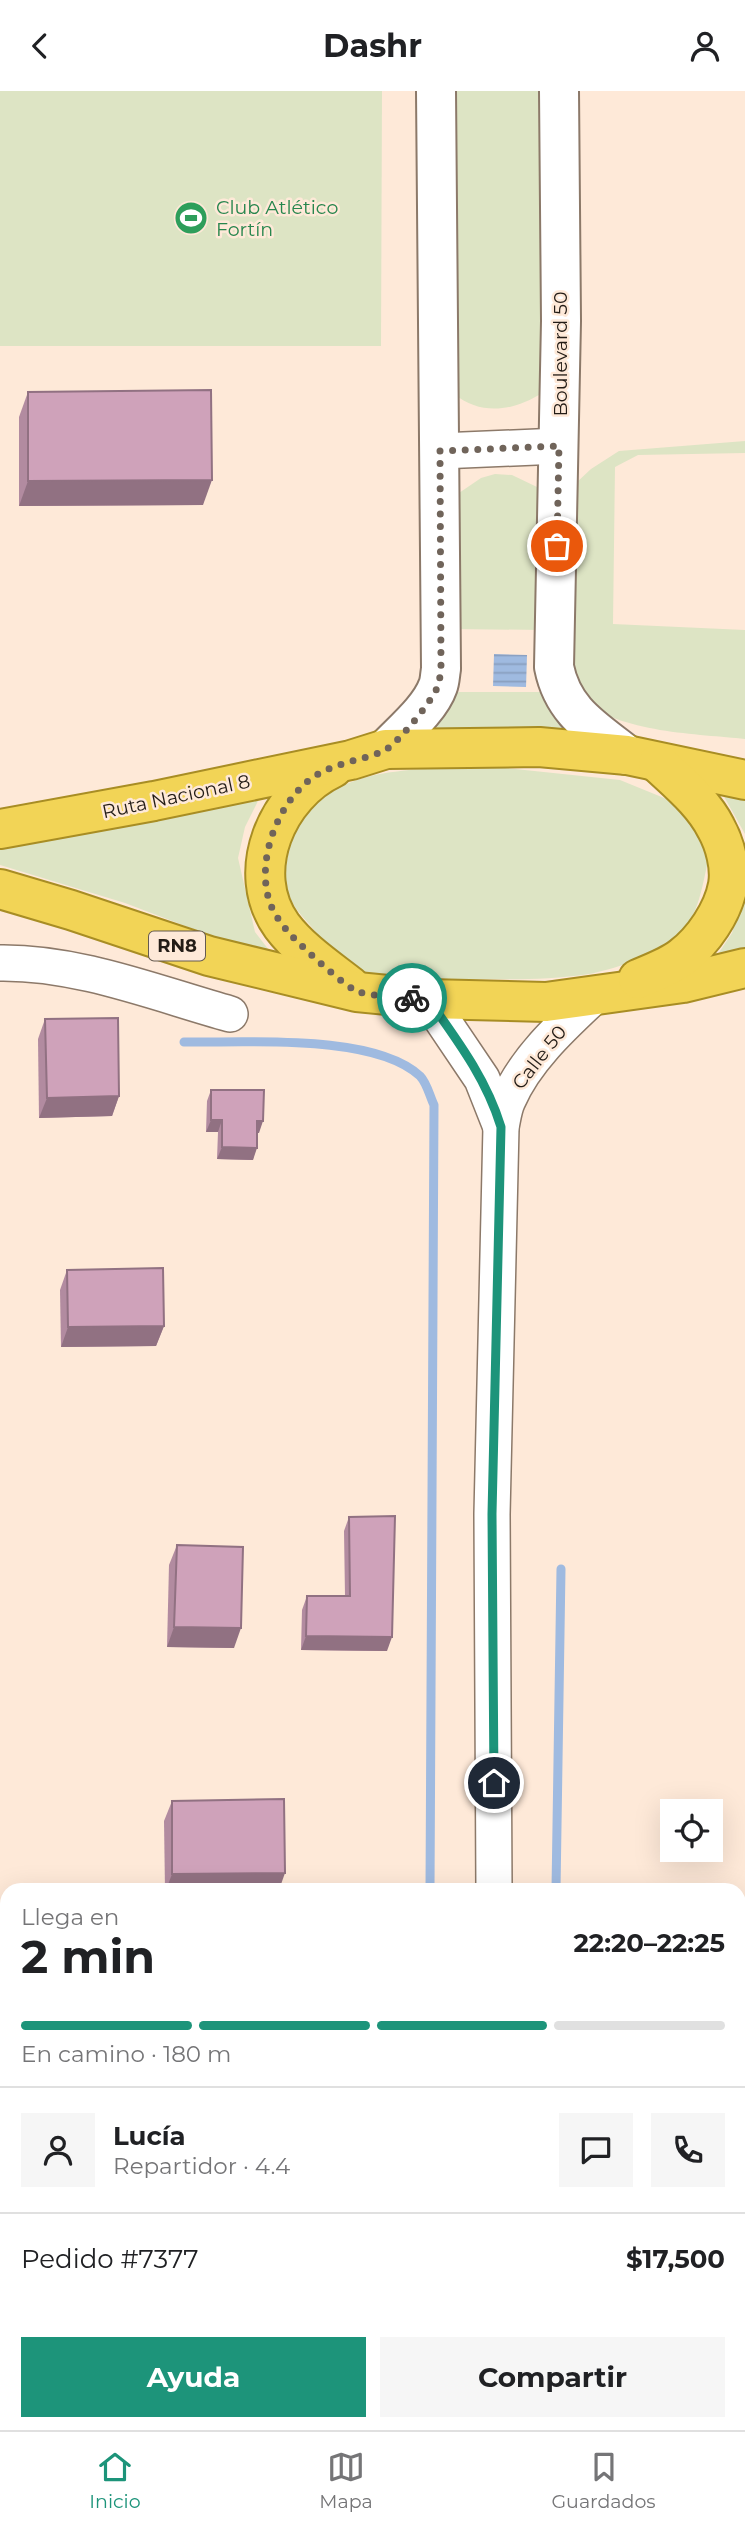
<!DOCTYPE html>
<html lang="es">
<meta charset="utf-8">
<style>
body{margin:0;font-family:Montserrat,sans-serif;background:#f6f6f6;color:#202124;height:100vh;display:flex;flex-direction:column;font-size:26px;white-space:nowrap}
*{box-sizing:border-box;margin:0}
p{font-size:23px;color:#757577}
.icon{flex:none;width:38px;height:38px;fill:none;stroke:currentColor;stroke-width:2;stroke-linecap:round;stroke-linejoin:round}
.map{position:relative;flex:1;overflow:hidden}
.details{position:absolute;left:0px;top:1792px;width:746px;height:548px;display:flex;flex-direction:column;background:#fff;border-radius:21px 21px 0 0;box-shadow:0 7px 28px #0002}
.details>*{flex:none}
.fabs{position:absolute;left:660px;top:1708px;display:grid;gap:14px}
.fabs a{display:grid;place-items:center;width:63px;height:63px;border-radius:0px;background:#fff;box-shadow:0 7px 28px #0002;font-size:35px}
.pin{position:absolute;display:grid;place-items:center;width:60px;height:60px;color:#fff;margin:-30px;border:4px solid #fff;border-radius:50%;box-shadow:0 2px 7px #0007}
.courier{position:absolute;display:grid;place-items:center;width:70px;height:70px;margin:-35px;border:5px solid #1d947a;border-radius:50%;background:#fff;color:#222;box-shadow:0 2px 9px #0007}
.overview em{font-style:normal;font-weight:700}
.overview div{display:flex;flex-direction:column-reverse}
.overview{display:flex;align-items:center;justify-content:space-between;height:119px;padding:0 21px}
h1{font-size:46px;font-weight:700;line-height:52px}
.bar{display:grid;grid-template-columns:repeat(4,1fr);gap:10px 7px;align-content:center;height:84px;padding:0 21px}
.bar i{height:9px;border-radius:5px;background:#e0e0e0}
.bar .active{background:#1d947a}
.bar p{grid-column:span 4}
.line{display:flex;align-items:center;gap:18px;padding:0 21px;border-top:2px solid #e0e0e0}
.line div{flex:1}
.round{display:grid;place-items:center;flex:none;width:74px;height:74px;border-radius:0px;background:#f6f6f6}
.button{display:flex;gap:14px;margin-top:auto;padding:14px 21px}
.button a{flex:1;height:80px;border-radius:0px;background:#1d947a;color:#fff;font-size:28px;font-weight:700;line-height:80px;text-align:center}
.button a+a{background:#f6f6f6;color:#202124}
header{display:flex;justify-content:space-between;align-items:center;height:91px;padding:0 21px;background:#fff;font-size:32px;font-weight:700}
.tabs{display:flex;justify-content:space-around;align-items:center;height:98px;border-top:2px solid #e0e0e0;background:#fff;font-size:19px;color:#757577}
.tabs a{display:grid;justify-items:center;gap:4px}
.tabs .active{color:#1d947a}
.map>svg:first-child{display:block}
</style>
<header><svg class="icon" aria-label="back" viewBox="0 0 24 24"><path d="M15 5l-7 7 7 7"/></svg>Dashr<svg class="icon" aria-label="person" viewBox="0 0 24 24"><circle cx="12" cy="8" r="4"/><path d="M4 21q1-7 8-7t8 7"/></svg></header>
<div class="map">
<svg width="745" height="2339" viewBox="0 0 745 2339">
<defs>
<pattern id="water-rules" width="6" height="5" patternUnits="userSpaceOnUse" patternTransform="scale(1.75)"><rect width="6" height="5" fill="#9fbae0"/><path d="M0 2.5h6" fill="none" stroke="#899fbf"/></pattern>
</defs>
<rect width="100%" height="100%" fill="#fee9d8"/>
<!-- grass -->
<g fill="#dde4c4">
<polygon points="0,0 382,0 381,255 0,255"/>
<path d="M453 0H541L542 302C514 320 481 325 454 303Z"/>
<path d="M745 350V362L638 364 615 376 613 533 745 539V648C701 643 616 642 584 608 579 601 574 592 570 585L575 393 591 378 619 360Z"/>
<polygon points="495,383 512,384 537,396 543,412 542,539 452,538 459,402 481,387"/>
<polygon points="450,601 547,601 575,643 419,640"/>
<path d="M451 676H495L620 689 669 709 695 737 709 765C702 796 698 835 668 854 649 866 611 879 589 883 545 890 500 888 456 888 430 888 379 890 356 878 340 870 324 853 314 839 307 830 296 820 291 809 271 765 301 714 342 695 376 679 414 679 451 676Z"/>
<polygon points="273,692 258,710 245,736 238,767 255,841 272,863 243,857 125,812 0,774 0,752"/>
<polygon points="717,693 745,699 745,743"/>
<polygon points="745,802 745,862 716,866 732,842"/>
</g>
<!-- water -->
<polygon fill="url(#water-rules)" points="494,563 527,564 526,596 493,595"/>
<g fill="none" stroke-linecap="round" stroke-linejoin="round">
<!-- stream -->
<g stroke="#9fbae0" stroke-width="9">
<path d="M184 951C245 952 374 942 420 985 427 992 430 1006 434 1014L430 1799"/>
<polyline points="556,1799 561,1478"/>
<polyline points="564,2333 564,2339"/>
<polyline points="433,2339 433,2333"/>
</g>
<defs>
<g id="minor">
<polyline points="440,360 559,355"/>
<path d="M0 872C78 871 155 902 230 923"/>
<polyline points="428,908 482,988 501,1036"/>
<path d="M494 1799 492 1423 501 1036C503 1027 504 1017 508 1009 525 969 562 935 593 906"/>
<polyline points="0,1982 7,1982"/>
<polyline points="494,2339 494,2333"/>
</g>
<g id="secondary">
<path d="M559 0 561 230 554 576C563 621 593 637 627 664"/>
<path d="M386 658C402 641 430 618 438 595 440 590 440 583 441 578L436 0"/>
</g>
<g id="trunk">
<path d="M333 677C277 703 243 781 282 835 300 859 327 877 350 895"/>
<polyline points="0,738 154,710 351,669 386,658 539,656 627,664 745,689"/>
<polyline points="0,798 71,819 209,865 357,901 428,908 546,911 683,892 745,877"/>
<path d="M638 888C652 882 669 876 682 866 703 850 723 821 728 794 731 776 725 753 716 737 703 711 678 691 658 672"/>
</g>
</defs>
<!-- minor casing -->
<use href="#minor" stroke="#8c7969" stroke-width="38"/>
<!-- secondary casing -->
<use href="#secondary" stroke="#8c7969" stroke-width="42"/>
<!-- trunk casing -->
<use href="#trunk" stroke="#a88d24" stroke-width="42"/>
<!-- minor -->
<use href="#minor" stroke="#fff" stroke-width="35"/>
<!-- secondary -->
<use href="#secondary" stroke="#fff" stroke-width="38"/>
<!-- trunk -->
<use href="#trunk" stroke="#f2d456" stroke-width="38"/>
</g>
<!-- wall -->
<g fill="#b28ba0">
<polygon points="28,301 203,414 19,415 19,326"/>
<polygon points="45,928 119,1005 112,1025 39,1027 38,948"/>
<polygon points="211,999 259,1042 257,1042 253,1069 217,1068 218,1041 206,1041 207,1010"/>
<polygon points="67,1179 164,1235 156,1255 61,1256 60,1199"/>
<polygon points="349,1426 387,1560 301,1559 302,1519 307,1505 345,1505 344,1440"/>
<polygon points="177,1454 234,1557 167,1556 169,1474"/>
<polygon points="172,1710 279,1799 165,1799 164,1730"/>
</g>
<!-- shaded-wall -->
<g fill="#917182">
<polygon points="212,389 203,414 19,415 28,390"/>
<polygon points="119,1005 112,1025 39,1027 47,1007"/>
<polygon points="211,1029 222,1029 218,1041 206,1041"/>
<polygon points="257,1030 263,1030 259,1042 253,1042"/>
<polygon points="222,1056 257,1057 253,1069 217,1068"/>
<polygon points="164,1235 156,1255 61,1256 68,1236"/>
<polygon points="174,1536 241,1537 234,1557 167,1556"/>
<polygon points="306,1545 392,1546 387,1560 301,1559"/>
<polygon points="285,1782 279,1799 166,1799 172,1783"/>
</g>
<!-- building -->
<g fill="#cfa2ba" stroke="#917182" stroke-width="2">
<polygon points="211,299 212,389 28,390 28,301"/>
<polygon points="118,927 119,1005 47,1007 45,928"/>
<polygon points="211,999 264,999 263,1030 257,1030 257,1057 222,1056 222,1029 211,1029"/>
<polygon points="163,1177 164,1235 68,1236 67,1179"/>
<polygon points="395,1425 392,1546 306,1545 307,1505 350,1505 349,1426"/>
<polygon points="177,1454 243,1456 241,1537 174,1536"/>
<polygon points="284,1708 285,1782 172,1783 172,1710"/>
</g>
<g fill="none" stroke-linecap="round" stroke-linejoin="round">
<!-- done -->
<path stroke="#70645a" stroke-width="7" stroke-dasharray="0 12.6" d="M412 907C395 905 375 906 359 901 347 898 300 854 290 843 282 834 274 823 270 812 255 770 278 709 315 685 337 671 365 669 385 659 397 653 435 607 438 594 440 589 440 583 441 578L440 360 559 355 557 455"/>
<!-- route -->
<path stroke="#1d947a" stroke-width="9" d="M412 907 428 908C457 949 486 987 501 1036L492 1423 494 1692"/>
</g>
<!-- icons -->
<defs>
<symbol id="stadium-disc" viewBox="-11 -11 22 22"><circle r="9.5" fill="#2e9e5b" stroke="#fee9d8"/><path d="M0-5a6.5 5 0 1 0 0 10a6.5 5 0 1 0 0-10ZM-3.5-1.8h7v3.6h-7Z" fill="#fff"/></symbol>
</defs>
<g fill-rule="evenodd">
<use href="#stadium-disc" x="172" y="108" width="38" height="38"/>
</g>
<g text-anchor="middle" stroke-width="5" stroke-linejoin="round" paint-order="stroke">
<!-- shield labels -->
<rect fill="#fee9d8" stroke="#655a50" stroke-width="2" x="149" y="840.5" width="56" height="29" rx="5"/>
<g font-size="18" font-weight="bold" fill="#231c16">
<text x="177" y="861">RN8</text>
</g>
<!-- leisure labels -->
<g font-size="19" fill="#27864d" stroke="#fee9d8" text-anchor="start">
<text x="216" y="123">Club Atlético<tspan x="216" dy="22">Fortín</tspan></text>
</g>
<!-- street labels -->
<g font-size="19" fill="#231c16" stroke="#fee9d8">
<text transform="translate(560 263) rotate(-90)" y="7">Boulevard 50</text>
<text transform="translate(176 705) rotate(-12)" y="7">Ruta Nacional 8</text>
<text transform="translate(539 966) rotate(-52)" y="7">Calle 50</text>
</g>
</g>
</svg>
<div class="fabs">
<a><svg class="icon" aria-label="locate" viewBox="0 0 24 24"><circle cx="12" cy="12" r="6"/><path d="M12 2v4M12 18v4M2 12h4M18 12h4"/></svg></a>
</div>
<div class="pin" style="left:557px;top:455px;background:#ea580c"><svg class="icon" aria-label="bag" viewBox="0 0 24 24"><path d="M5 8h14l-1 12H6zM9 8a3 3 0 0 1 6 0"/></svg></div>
<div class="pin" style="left:494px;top:1692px;background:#1f2937"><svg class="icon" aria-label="home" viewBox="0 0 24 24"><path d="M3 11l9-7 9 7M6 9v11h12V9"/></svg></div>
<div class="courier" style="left:412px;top:907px"><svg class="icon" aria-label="bike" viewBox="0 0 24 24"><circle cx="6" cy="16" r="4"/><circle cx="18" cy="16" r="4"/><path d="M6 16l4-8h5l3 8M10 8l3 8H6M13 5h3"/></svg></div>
<section class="details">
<div class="overview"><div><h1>2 min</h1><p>Llega en</p></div><em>22:20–22:25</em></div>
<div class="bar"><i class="active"></i><i class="active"></i><i class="active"></i><i></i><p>En camino · 180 m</p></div>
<div class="line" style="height:126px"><a class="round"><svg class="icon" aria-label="person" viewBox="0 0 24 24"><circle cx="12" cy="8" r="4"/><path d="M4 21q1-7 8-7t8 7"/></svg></a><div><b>Lucía</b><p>Repartidor · 4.4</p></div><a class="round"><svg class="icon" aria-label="chat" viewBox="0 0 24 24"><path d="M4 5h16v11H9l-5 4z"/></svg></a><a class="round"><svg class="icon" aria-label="phone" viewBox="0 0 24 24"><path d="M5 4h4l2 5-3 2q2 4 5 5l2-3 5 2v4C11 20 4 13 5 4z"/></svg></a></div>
<div class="line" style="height:91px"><div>Pedido #7377</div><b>$17,500</b></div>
<div class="button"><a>Ayuda</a><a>Compartir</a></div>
</section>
</div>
<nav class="tabs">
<a class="active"><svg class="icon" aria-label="home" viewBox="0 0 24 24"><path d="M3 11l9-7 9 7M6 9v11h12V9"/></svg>Inicio</a>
<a><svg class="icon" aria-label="map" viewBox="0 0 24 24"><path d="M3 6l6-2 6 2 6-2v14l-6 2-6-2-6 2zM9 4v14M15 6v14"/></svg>Mapa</a>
<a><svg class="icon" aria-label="saved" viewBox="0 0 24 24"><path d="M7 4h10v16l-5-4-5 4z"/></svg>Guardados</a>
</nav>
